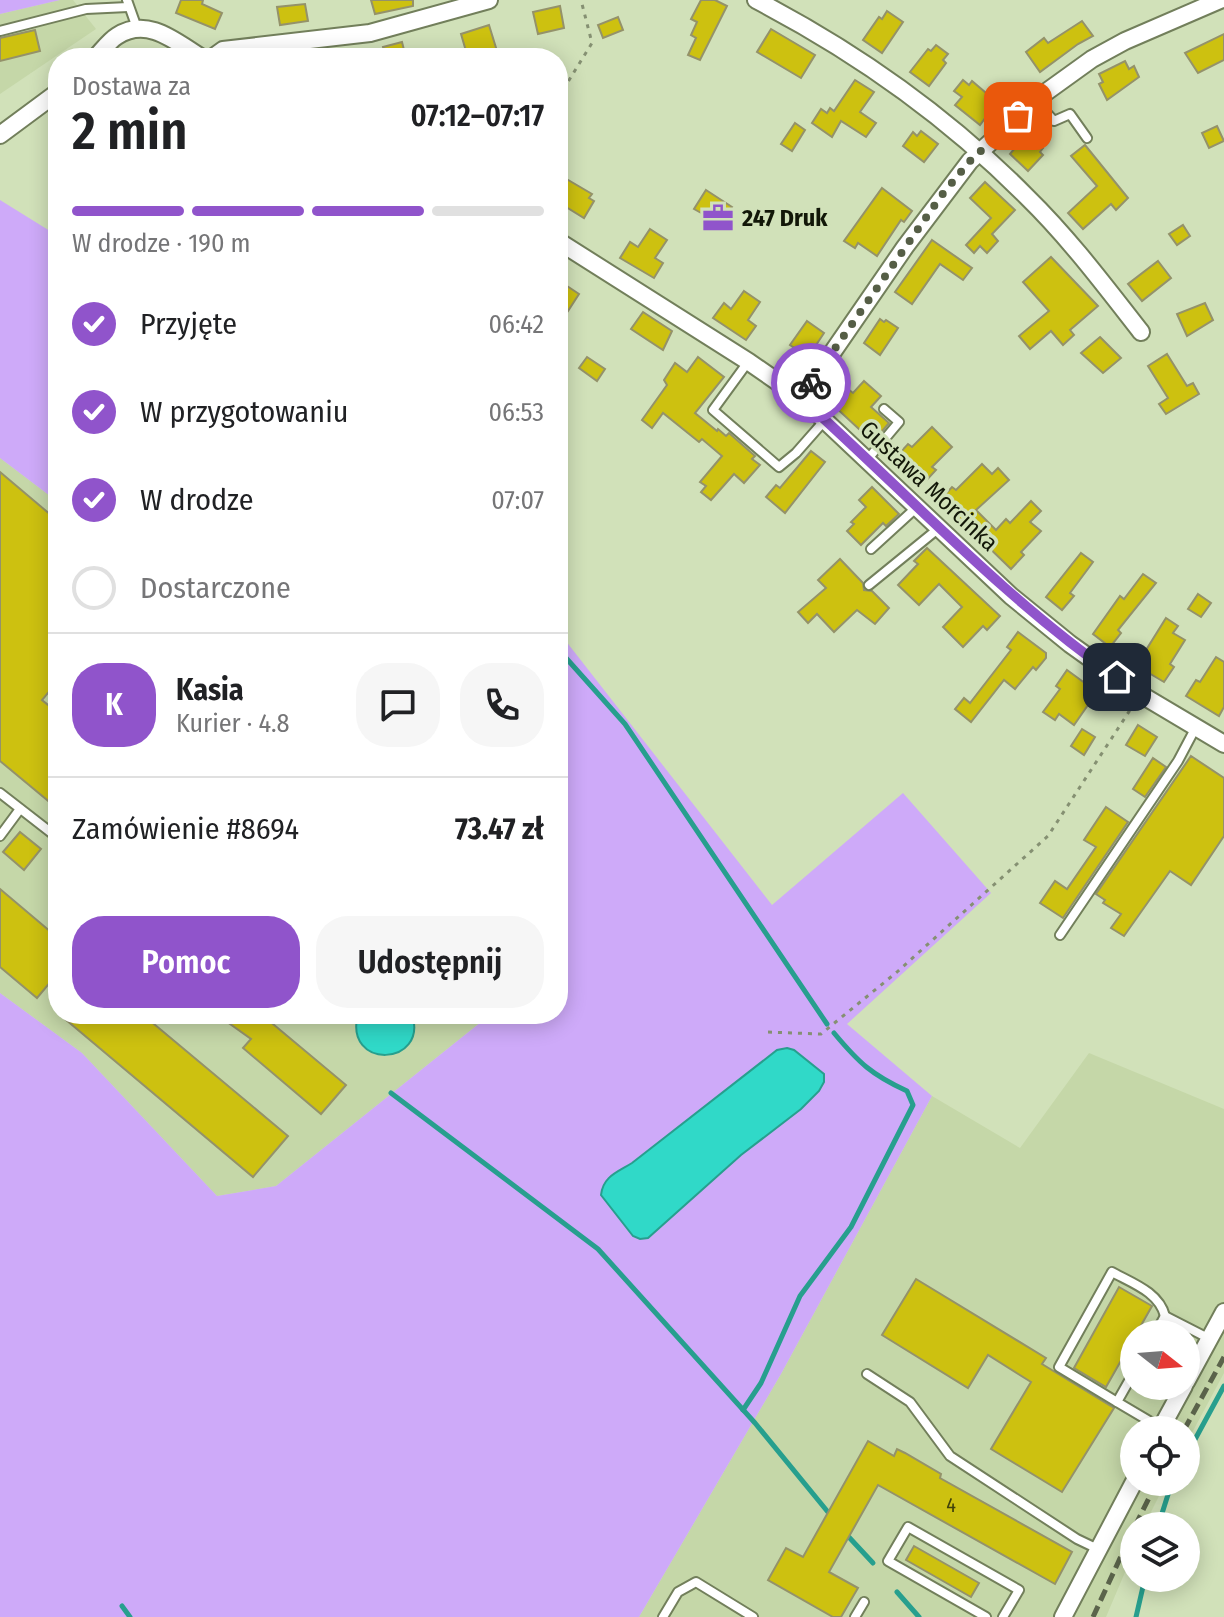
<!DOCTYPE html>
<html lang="pl">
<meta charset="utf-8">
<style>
body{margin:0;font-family:"Fira Sans Condensed",sans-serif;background:#f6f6f6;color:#202124;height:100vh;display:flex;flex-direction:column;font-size:30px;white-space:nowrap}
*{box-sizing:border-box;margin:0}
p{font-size:26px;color:#757577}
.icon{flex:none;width:44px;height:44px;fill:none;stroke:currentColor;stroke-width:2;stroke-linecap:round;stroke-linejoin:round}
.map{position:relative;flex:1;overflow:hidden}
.panel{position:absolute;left:48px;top:48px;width:520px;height:976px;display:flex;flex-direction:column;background:#fff;border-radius:32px;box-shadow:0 4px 20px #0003}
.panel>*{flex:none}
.needle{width:52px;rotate:107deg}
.buttons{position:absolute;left:1120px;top:1320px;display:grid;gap:16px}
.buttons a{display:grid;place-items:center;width:80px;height:80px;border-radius:50%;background:#fff;box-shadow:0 4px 20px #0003;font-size:40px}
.pin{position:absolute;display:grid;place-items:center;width:68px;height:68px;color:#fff;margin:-34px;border-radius:16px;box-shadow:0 4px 12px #0006}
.courier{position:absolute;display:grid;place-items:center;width:80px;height:80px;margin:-40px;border:6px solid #9054cb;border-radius:50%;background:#fff;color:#222;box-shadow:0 2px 10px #0007}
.head em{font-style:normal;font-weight:600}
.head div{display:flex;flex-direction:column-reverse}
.head{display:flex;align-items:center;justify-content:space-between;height:136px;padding:0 24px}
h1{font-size:52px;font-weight:600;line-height:60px}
.bar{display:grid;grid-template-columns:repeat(4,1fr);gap:12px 8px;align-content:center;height:96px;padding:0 24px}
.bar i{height:10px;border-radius:6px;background:#e0e0e0}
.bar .on{background:#9054cb}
.bar p{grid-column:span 4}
.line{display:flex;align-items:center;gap:20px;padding:0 24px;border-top:2px solid #e0e0e0}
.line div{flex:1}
.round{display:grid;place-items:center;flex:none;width:84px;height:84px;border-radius:32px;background:#f6f6f6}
ol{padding:0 24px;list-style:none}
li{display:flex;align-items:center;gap:24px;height:88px}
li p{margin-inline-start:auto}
li .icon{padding:8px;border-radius:50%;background:#9054cb;color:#fff;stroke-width:4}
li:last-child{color:#757577}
li i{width:44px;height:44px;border:4px solid #e0e0e0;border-radius:50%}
.action{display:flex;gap:16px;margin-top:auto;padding:16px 24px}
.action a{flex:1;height:92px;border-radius:32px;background:#9054cb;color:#fff;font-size:32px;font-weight:600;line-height:92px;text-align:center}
.action a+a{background:#f6f6f6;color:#202124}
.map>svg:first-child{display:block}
</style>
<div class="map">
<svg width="1224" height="1617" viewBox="0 0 1224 1617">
<rect width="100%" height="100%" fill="#d1e1b9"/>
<!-- built -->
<g fill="#c5d7a8" fill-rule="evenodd">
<polygon points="60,0 73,0 96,29 0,94 0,14"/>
<polygon points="0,458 58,502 58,1014 491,1014 276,1186 217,1196 82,1053 0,993"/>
<path d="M1089 1053 1224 1109V1373L1186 1444V1430H1134V1482H1166L1144 1526H1134V1551L1106 1617H639L781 1374 932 1096 1020 1148ZM1134 1334H1186V1386H1134Z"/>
</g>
<!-- green -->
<g fill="#ceaaf9">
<polygon points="0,0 60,0 0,14"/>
<polygon points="0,200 58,236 58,502 0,458"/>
<polygon points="558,631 772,905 903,793 991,893 847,1024 932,1096 781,1374 639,1617 0,1617 0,993 82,1053 217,1196 276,1186 491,1014 558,1014"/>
</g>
<!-- water -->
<g fill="#30d9c8" stroke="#279f8e" stroke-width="2">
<path d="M358 1014H412C429 1067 343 1070 358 1014Z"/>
<path d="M787 1048 794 1050 824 1074V1082L819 1091 801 1109 741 1155 648 1238 640 1239 633 1236 601 1195C603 1176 618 1172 632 1163L777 1050Z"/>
</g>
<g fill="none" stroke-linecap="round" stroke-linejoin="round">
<!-- stream -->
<g stroke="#279f8e" stroke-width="5">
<polyline points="558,649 625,724 827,1024"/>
<polyline points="391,1093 598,1249 755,1423 832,1517"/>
<path d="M743 1410 761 1383 800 1296 851 1227 913 1105 907 1091C872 1075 859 1063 834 1033"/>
<polyline points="1186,1456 1224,1386"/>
<polyline points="1158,1526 1172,1482"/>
<polyline points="846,1534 873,1563"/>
<polyline points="897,1592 919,1617"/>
<polyline points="122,1606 130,1617"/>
<polyline points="1136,1617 1145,1578"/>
</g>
</g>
<!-- building -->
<g fill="#cdc110" stroke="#94926a" stroke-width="2">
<polygon points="181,0 203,0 202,4 222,13 215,29 176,13"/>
<polygon points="371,0 413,0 413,6 375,14"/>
<polygon points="701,0 715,0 727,6 700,60 688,55 696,38 691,35 697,22 691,19"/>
<polygon points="305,4 308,21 280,25 277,7"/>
<polygon points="560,6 564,28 538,34 533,12"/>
<polygon points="887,11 903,22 882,53 863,40 879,17 882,19"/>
<polygon points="618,17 623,30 603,38 598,25"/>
<polygon points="1082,21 1093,36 1078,44 1040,72 1026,52 1044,38 1048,43"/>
<polygon points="489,25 497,51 468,58 461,34"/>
<polygon points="771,29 815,55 801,78 757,52"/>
<polygon points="35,30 40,51 0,61 0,38"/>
<polygon points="1224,34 1224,60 1198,73 1185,53"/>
<polygon points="402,42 406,58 386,58 383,47"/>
<polygon points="936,45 948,54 943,60 946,63 929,86 910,72 928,49 931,51"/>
<polygon points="1125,61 1129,69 1134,66 1139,77 1107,100 1099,84 1103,82 1099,74"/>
<polygon points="855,80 874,92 860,112 876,123 866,137 841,121 832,137 812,123 821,109 827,113 830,108 834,111"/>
<polygon points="963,80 969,85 972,81 992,98 1001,87 1019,101 994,124 986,117 980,125 955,105 962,97 954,91"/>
<polygon points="795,123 805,130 792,151 781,144"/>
<polygon points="1217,126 1224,141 1209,148 1202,133"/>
<polygon points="921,131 938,144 924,162 903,146 913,132 917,136"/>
<polygon points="1026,132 1043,148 1040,152 1043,155 1028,171 1010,154 1015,148 1013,146"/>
<polygon points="1085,145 1128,198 1116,210 1111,204 1083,229 1068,213 1097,186 1071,156"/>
<polygon points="558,174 592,194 589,198 594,201 584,218 558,202"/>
<polygon points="985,182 1015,210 992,234 998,241 987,253 980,246 974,253 966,245 991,218 970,198"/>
<polygon points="882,188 912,211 904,222 901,220 877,256 858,243 855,248 844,241"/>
<polygon points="706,190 732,207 721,224 694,209"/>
<polygon points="1183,225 1190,236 1177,245 1169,234"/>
<polygon points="650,229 667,240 655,258 663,263 654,278 620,258 630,242 638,247"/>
<polygon points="932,240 972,268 963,280 940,264 912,304 895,292"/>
<polygon points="1051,257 1098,306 1070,330 1074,335 1063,345 1051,331 1030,349 1019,336 1049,311 1023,282"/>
<polygon points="1158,261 1171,278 1142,301 1128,284"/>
<polygon points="558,280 579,294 568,311 558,304"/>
<polygon points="744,291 760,302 748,320 756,326 746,340 713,318 724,303 731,309"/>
<polygon points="1205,303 1213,320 1187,336 1177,314"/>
<polygon points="643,312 672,331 663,350 631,329"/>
<polygon points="880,319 884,322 886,320 898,328 880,355 864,343"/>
<polygon points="807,321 824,333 808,357 790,345"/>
<polygon points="1100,337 1121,358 1103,373 1081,353"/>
<polygon points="1167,354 1187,386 1193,383 1199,394 1166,414 1159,404 1168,398 1148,366"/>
<polygon points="587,357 605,369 597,381 579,368"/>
<polygon points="698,357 724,377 695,413 717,431 718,429 726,436 729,433 755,456 752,459 760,465 744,483 734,474 711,500 701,492 706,486 700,482 722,456 702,439 699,442 663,413 652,428 642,420 667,385 664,380 675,363 687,372"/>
<polygon points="864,381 881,396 871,407 889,423 873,442 833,405 848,389 853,393"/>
<polygon points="932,427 952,447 932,467 936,470 923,484 896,457 908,444 912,447"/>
<polygon points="811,451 825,462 785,513 766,497 776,485 780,488"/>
<polygon points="982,464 992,474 998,468 1009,480 976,510 996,530 1006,519 1010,523 1031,501 1041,511 1030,522 1041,531 1021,552 1024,555 1011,569 940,500 952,487 956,490"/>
<polygon points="0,472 58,521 58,681 42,700 58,713 58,809 0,761"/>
<polygon points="872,487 899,514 886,526 883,523 861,545 847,531 854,524 851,522 866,507 859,500"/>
<polygon points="927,548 1000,616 987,630 983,626 963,647 943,627 962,607 939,584 919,605 898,585 918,564 914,561"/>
<polygon points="1081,553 1093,562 1070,593 1074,596 1062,610 1046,597"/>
<polygon points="840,559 863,583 864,590 872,591 889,608 875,624 857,610 834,632 817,614 808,623 798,612 826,588 818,580"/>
<polygon points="1143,574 1156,583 1118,630 1121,633 1110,647 1093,634 1120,596 1124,599"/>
<polygon points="1198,594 1211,603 1201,617 1188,609"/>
<polygon points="1166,618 1178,626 1173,633 1185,640 1170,664 1174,667 1164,682 1132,663 1142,647 1146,650"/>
<polygon points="1018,632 1046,653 1046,658 1036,670 1033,667 1015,689 1004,680 971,722 955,709 964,698 970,703 1011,650 1007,647"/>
<polygon points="1216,657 1224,662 1224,707 1219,716 1186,696 1196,680 1200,682"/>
<polygon points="1067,670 1097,692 1074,725 1059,714 1055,720 1043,712 1060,689 1056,686"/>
<polygon points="1138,725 1157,737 1145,756 1126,745"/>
<polygon points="1082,729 1095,737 1084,755 1071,746"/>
<polygon points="1191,756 1224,778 1224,836 1191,885 1170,871 1124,936 1111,928 1121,914 1103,903 1105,900 1096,894"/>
<polygon points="1153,758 1166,767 1145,797 1133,789"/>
<polygon points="1106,807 1128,822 1063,918 1040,903 1055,881 1067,889 1096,847 1084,840"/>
<polygon points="20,832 41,849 24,870 3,852"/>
<polygon points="0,889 58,938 58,973 37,998 0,967"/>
<polygon points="59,1014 142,1014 288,1136 253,1177"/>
<polygon points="216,1014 261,1014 346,1085 321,1114 243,1048 251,1039"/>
<polygon points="916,1279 1046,1358 1042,1364 1114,1408 1062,1492 991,1449 1031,1382 988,1355 968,1388 882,1335"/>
<polygon points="1119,1287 1152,1306 1106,1387 1074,1368"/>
<polygon points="868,1441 894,1456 897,1449 905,1453 941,1474 940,1478 1072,1552 1055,1584 878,1485 829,1572 858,1588 841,1617 833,1617 768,1580 786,1548 803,1557"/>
<polygon points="914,1546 979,1583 971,1597 906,1560"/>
</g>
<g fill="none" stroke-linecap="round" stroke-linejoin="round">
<defs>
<g id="lane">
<polyline points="127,0 137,28"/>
<polyline points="0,31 86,9 128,7"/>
<polyline points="1036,101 1054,121 1070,114 1087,138"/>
<polyline points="748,362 713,410 779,467 796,453 825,420"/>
<polyline points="867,460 899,422 884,409"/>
<polyline points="871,549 917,507"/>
<polyline points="869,585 939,528"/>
<polyline points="0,793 58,838"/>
<polyline points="0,836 20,809"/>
<polyline points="1060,935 1178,761 1196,727"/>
<polyline points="1155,1334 1165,1316 1210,1339"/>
<polyline points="1134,1372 1117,1402 1161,1428"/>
<polyline points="867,1374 910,1402 950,1456 1077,1539 1100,1550"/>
<path d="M1117 1402 1059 1367 1112 1272C1132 1283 1159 1292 1165 1316"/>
<polyline points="663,1617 678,1592 696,1582 753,1617"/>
<polyline points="855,1617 864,1602"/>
<polyline points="986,1617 888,1561 908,1527 1019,1590 1003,1617"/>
</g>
<g id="street">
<path d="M756 0C856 52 947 116 1027 197 1069 238 1105 286 1141 332"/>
<path d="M95 58C102 51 109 41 117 36 148 16 176 42 202 58"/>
<polyline points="212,58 223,50 370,33 489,0"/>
<polyline points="0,135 58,92"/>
<polyline points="558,241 749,362 801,398 1011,596 1070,644 1140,694 1224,744"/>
<polyline points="801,398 905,247 970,161 1042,95 1092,59 1125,41 1220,0"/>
<polyline points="1186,1382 1224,1312"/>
<polyline points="1160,1430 1184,1386"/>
<polyline points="1063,1617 1134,1482"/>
</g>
</defs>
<!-- lane casing -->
<use href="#lane" stroke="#727f5b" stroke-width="12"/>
<!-- street casing -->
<use href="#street" stroke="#727f5b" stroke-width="20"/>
<!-- path -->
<g stroke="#859072" stroke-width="3" stroke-dasharray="4 6" stroke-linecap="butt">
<polyline points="558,98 592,43 581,0"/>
<polyline points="768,1032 821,1034 897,972 1048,836 1132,707"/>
</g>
<!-- lane -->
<use href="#lane" stroke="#fff" stroke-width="8"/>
<!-- street -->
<use href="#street" stroke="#fff" stroke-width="16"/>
<!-- rail -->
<g stroke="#5b644b" stroke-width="5" stroke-dasharray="12 6" stroke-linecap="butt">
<polyline points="1184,1430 1224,1357"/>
<polyline points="1135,1526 1157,1482"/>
<polyline points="1093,1617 1134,1528"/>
</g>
</g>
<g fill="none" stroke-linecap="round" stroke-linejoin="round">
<!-- done -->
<polyline stroke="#555e46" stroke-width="8" stroke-dasharray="0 14.4" points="811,383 941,196 970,161 1018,116"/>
<!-- route -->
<path stroke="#9054cb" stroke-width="10" d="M811 383 801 398C906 492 1001 596 1117 677"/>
</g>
<!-- icons -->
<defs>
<symbol id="office-bare" viewBox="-9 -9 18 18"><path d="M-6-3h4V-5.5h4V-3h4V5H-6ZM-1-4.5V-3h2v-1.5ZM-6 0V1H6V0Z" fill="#9054cb" stroke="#d1e1b9" stroke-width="2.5" paint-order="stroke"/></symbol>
</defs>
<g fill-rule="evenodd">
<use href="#office-bare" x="696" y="196" width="44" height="44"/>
</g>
<g text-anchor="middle" stroke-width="7" stroke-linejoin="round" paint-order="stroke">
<!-- number labels -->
<g font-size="20" fill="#41420a">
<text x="951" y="1512">4</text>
</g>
<!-- poi labels -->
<g font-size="24" font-weight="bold" fill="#121708" stroke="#d1e1b9" text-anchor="start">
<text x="742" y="226">247 Druk</text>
</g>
<!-- street labels -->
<g font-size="24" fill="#121708" stroke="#d1e1b9">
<text transform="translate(929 486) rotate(43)" y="8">Gustawa Morcinka</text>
</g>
</g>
</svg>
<div class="buttons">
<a><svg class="needle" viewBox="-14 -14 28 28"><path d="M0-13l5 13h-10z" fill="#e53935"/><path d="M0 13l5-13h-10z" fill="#757577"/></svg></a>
<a><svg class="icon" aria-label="locate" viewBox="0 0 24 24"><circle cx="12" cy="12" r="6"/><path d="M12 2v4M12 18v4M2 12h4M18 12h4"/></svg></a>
<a><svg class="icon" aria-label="layers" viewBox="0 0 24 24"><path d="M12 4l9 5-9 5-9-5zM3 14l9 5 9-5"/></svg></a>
</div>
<div class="pin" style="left:1018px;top:116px;background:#ea580c"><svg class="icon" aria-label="bag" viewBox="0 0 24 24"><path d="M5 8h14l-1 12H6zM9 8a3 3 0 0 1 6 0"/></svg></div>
<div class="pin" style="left:1117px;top:677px;background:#1f2937"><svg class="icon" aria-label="home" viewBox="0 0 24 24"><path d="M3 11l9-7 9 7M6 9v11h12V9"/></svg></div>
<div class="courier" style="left:811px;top:383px"><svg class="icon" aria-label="bike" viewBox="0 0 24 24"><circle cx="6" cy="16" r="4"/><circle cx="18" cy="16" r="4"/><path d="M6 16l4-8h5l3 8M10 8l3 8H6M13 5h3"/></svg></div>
<section class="panel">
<div class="head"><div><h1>2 min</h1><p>Dostawa za</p></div><em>07:12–07:17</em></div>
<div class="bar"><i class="on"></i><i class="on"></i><i class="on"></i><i></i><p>W drodze · 190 m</p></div>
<ol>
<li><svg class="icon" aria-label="check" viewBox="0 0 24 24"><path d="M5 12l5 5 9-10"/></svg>Przyjęte<p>06:42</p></li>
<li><svg class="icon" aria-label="check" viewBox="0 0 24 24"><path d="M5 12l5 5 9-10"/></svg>W przygotowaniu<p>06:53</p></li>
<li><svg class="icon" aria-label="check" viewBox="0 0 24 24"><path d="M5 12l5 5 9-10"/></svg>W drodze<p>07:07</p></li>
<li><i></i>Dostarczone</li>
</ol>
<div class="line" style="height:144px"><b class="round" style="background:#9054cb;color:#fff">K</b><div><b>Kasia</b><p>Kurier · 4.8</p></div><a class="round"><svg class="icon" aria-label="chat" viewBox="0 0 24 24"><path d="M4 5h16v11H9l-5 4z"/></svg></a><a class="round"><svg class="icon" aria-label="phone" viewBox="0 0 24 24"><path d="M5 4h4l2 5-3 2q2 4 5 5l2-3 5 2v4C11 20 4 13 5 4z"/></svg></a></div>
<div class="line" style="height:104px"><div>Zamówienie #8694</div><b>73.47 zł</b></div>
<div class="action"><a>Pomoc</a><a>Udostępnij</a></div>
</section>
</div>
